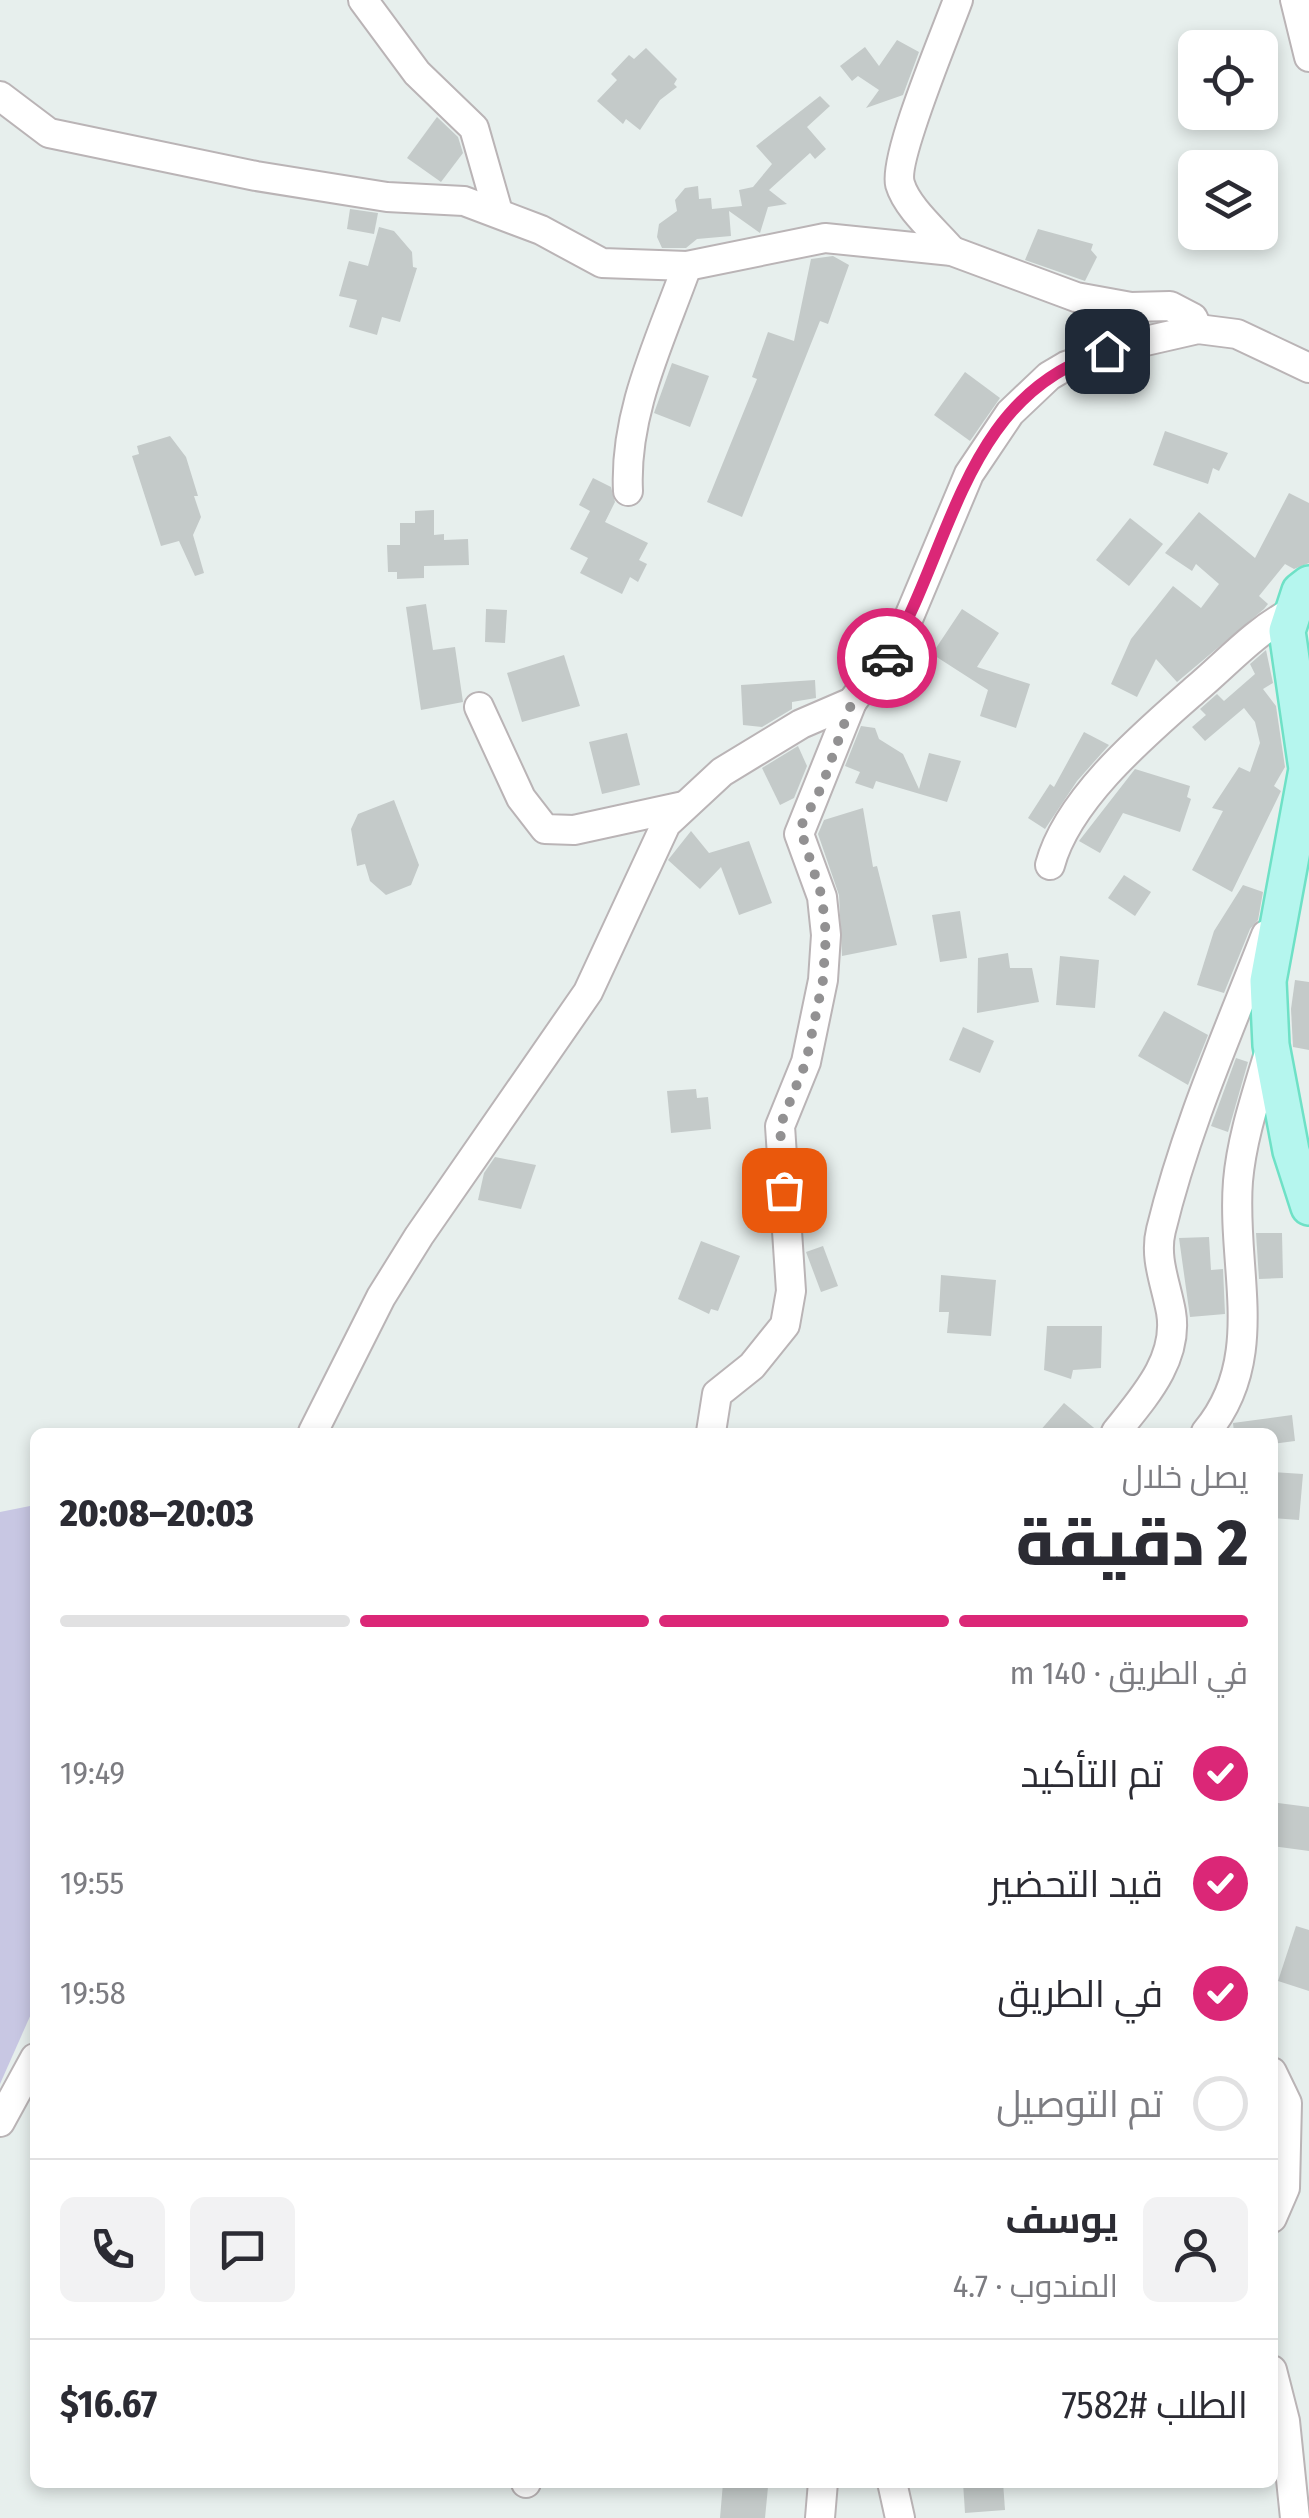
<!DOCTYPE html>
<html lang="ar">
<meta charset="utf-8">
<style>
body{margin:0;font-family:"Fira Sans Condensed",Cairo,sans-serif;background:#f2f2f3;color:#2b2b33;direction:rtl;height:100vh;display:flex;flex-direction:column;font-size:38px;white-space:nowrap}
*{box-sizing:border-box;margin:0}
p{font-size:32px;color:#7c7c81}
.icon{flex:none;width:55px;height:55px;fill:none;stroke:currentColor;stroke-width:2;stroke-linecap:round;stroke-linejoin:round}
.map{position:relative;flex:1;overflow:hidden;direction:ltr}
.sheet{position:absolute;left:30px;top:1428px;width:1248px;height:1060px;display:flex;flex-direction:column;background:#fff;border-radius:15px;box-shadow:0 5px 15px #0003;direction:rtl}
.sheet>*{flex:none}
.buttons{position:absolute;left:1178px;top:30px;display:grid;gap:20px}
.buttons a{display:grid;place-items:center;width:100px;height:100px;border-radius:15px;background:#fff;box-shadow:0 5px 15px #0003;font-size:50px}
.pin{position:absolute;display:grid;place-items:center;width:85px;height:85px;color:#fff;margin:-42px;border-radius:20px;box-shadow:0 5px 15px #0006}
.courier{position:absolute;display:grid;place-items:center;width:100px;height:100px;margin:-50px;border:8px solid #db2777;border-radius:50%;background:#fff;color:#222;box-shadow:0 2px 12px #0007}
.summary em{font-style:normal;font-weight:800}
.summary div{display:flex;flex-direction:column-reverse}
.summary{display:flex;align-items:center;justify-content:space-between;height:170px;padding:0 30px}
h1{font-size:65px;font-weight:800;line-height:75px}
.bar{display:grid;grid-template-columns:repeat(4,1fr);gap:15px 10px;align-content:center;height:120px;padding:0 30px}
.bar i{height:12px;border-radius:8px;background:#e1e1e2}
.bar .active{background:#db2777}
.bar p{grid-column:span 4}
.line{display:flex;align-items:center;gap:25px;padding:0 30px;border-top:2px solid #e1e1e2}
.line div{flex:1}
.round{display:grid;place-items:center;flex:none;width:105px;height:105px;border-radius:15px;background:#f2f2f3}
ol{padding:0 30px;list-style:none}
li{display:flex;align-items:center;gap:30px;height:110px}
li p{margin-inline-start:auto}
li .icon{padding:10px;border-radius:50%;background:#db2777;color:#fff;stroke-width:4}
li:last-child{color:#7c7c81}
li i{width:55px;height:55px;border:5px solid #e1e1e2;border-radius:50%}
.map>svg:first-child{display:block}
</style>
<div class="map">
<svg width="1309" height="2518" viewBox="0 0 1309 2518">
<rect width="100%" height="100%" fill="#e7efed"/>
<!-- green -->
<polygon fill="#c8c7e3" points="35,1505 35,2005 0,2084 0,1512"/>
<!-- building -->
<g fill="#c4cac9">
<polygon points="897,40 919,52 903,95 866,108 879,90 858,76 852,81 840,66 865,47 879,66"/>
<polygon points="646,48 677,79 674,84 677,87 660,100 640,130 626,119 623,124 597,101 617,80 611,74 629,55 634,59"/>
<polygon points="820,96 830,106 807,127 826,149 815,159 810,153 769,190 787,204 768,207 760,233 729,211 731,236 697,239 686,248 662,248 657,237 659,224 677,211 675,200 685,188 698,186 699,199 711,198 712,209 742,206 739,190 753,187 772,164 756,146"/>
<polygon points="437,117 458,137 463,153 441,182 407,158"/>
<polygon points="350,209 378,213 374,234 347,229"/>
<polygon points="379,227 394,231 412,252 413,267 417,268 400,322 382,317 377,335 349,327 357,300 339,296 349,261 368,266"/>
<polygon points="1038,229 1093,244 1091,250 1097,257 1085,281 1025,260"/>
<polygon points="833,256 849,265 828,324 820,321 742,517 707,502 757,379 752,377 768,332 794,341 811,259"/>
<polygon points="672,363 709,376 690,427 654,413"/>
<polygon points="965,372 1000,398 970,441 934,415"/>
<polygon points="1165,431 1228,453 1219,471 1213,468 1208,484 1153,465"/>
<polygon points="170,436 186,457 198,496 194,496 201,517 193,535 204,573 195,576 179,541 161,546 132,456 139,454 137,446"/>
<polygon points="593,478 611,487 615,502 605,522 648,543 639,560 647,564 638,582 630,577 622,594 580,573 588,558 570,549 590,511 579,505"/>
<polygon points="1289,493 1309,503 1309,563 1294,569 1285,564 1259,596 1268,604 1264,609 1177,682 1156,659 1137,697 1111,684 1131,639 1173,586 1201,608 1219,584 1196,564 1192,571 1165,553 1199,512 1255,558"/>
<polygon points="434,510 434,535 444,534 444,540 468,539 469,565 424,566 424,578 397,579 397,572 388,572 387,545 400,545 400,523 415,523 415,511"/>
<polygon points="1130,518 1163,544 1129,586 1096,560"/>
<polygon points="426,604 433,650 455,647 463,702 421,710 406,607"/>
<polygon points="486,609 507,610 505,643 485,642"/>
<polygon points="962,609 999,633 977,667 1030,684 1016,728 980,716 988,690 932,654"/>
<polygon points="1266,650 1273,683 1263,689 1276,706 1285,767 1274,786 1281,791 1232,892 1192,870 1223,811 1212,808 1239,767 1250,772 1260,743 1255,722 1244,708 1205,741 1192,727 1206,715 1200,709 1217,694 1224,701 1255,674 1250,664"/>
<polygon points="564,655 580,706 522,722 507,673"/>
<polygon points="815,680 816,698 792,702 792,709 762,727 743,725 741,685"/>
<polygon points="861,726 875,728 879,739 903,754 919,789 929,753 961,761 947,802 876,781 873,789 855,783 860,772 845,766"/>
<polygon points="1084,732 1109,745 1077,781 1045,829 1028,818 1050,784 1054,787"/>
<polygon points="627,733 640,785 602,794 589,742"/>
<polygon points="798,746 807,766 794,798 780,805 762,768"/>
<polygon points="1135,769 1190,786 1187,797 1191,799 1180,832 1123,813 1100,853 1079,841"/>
<polygon points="394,800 419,865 411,885 386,895 370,881 365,864 357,866 351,829 358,814"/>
<polygon points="863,808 873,867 877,866 897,945 842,956 839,895 818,834 824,820"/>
<polygon points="691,831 709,853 749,841 772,903 739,915 721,867 700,889 668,860"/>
<polygon points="1124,875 1151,892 1135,916 1108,898"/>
<polygon points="1243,885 1263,892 1258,920 1250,929 1224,993 1197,985 1214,931"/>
<polygon points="960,911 967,958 940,962 932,915"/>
<polygon points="1008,953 1010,968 1032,968 1039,1002 977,1013 978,958"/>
<polygon points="1060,956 1099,960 1095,1008 1056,1005"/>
<polygon points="1295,980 1309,982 1309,1050 1293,1047 1291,1009"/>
<polygon points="1164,1011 1208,1035 1188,1085 1138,1056"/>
<polygon points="963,1027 994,1041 980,1073 949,1060"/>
<polygon points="1236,1058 1248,1062 1228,1132 1211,1126"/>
<polygon points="696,1089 697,1098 708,1097 711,1129 671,1133 667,1091"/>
<polygon points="495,1157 536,1165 521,1209 478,1200 484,1173"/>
<polygon points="1256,1233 1282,1233 1283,1278 1259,1279"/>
<polygon points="1209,1237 1211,1270 1223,1269 1225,1314 1190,1317 1179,1238"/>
<polygon points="701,1241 740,1256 718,1311 711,1309 709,1314 678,1299"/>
<polygon points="823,1246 838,1286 821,1292 806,1252"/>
<polygon points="941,1275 996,1280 991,1336 947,1333 949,1312 939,1312"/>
<polygon points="1047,1326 1102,1326 1101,1368 1073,1370 1071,1379 1044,1370"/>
<polygon points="1064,1403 1099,1432 1039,1432"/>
<polygon points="1292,1415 1295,1441 1272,1444 1272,1432 1234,1432 1233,1423"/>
<polygon points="1272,1472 1303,1474 1299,1520 1272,1518"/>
<polygon points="1278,1803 1309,1807 1309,1851 1272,1846"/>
<polygon points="1296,1926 1309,1930 1309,1991 1278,1981"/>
<polygon points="963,2482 1003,2482 1005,2510 965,2513"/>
<polygon points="723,2483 768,2487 765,2518 720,2518"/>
</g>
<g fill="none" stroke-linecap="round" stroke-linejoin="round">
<defs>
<g id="minor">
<polyline points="363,0 417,73 474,128 498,212"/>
<polyline points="1295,0 1309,57"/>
<polyline points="0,96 49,133 256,176 387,197 464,201 541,230 602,263 687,266 825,238 952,251 1076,297 1131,307 1170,306 1193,318 1198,329"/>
<path d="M952 251C936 232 907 208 900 184 893 158 946 33 958 0"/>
<path d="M628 491C624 412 661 339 687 266"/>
<polyline points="479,707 521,798 545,829 574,830 684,806"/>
<path d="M1050 865C1068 798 1146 733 1196 689 1228 662 1254 632 1292 612"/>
<polyline points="313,1432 381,1297 419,1236 588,992 666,824 722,772 801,724 852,702 901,636 969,474 1010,413 1049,376 1066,366 1128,345 1198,329 1237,334 1309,368"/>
<polyline points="711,1432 717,1394 752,1366 785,1325 791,1291 780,1126 806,1062 823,980 826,935 822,897 799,834 852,702"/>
<path d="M1116 1432C1144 1397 1179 1359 1171 1312 1166 1284 1154 1258 1161 1230 1186 1127 1228 1033 1266 935"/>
<path d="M1206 1432C1268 1358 1231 1269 1238 1181 1242 1135 1258 1091 1271 1046"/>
<polyline points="1272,2072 1287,2103 1285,2188 1272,2218"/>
<polyline points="0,2122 35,2058"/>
<polyline points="1272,2370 1285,2421 1295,2518"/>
<polyline points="526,2482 526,2483"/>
<polyline points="892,2482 900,2518"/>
<polyline points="820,2518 823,2482"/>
</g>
<polyline id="major" points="1309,584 1300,591 1287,631 1307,769 1268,981 1271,1045 1291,1151 1309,1207"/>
</defs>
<!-- minor casing -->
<use href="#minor" stroke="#bab4b6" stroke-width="32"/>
<!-- major casing -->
<use href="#major" stroke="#6ee1c6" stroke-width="40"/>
<!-- minor -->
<use href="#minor" stroke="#fff" stroke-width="28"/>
<!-- major -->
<use href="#major" stroke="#b5f6ee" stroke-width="35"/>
</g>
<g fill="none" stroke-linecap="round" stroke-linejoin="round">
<!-- done -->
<polyline stroke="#929192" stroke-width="10" stroke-dasharray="0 18" points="784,1190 780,1126 806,1062 823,980 826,935 822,897 800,828 822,786 852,702 887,658"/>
<!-- route -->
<path stroke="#db2777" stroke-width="12" d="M887 658C953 548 963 393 1107 351"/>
</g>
</svg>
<div class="buttons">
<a><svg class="icon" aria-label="locate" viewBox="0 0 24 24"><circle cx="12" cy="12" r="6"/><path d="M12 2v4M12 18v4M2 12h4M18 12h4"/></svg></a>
<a><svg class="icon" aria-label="layers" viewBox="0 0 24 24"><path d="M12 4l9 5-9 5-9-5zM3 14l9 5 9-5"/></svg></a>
</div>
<div class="pin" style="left:784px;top:1190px;background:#ea580c"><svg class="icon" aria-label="bag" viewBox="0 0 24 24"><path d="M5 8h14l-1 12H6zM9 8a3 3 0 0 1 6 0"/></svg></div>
<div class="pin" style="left:1107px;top:351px;background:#1f2937"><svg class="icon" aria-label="home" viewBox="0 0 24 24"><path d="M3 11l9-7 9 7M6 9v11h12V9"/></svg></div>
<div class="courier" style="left:887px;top:658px"><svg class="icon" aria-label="car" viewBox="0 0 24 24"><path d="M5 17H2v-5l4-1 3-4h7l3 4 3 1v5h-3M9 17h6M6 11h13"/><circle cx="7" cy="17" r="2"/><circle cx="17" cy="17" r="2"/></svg></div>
<section class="sheet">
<div class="summary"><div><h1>2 دقيقة</h1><p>يصل خلال</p></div><em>20:03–20:08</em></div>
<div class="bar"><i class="active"></i><i class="active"></i><i class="active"></i><i></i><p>في الطريق · 140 m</p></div>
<ol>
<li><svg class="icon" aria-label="check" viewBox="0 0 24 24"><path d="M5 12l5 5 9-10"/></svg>تم التأكيد<p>19:49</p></li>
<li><svg class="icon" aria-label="check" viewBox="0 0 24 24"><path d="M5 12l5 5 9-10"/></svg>قيد التحضير<p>19:55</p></li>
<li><svg class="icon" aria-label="check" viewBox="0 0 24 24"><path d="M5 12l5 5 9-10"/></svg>في الطريق<p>19:58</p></li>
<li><i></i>تم التوصيل</li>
</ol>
<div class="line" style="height:180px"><a class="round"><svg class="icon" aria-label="person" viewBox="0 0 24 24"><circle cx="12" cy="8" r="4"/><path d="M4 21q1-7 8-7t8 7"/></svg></a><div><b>يوسف</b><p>المندوب · 4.7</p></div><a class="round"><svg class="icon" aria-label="chat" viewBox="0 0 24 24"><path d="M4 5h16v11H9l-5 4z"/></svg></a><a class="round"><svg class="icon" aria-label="phone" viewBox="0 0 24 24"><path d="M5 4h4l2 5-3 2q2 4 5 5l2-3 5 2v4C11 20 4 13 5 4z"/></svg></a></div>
<div class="line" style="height:130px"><div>الطلب #7582</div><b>$16.67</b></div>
</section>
</div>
